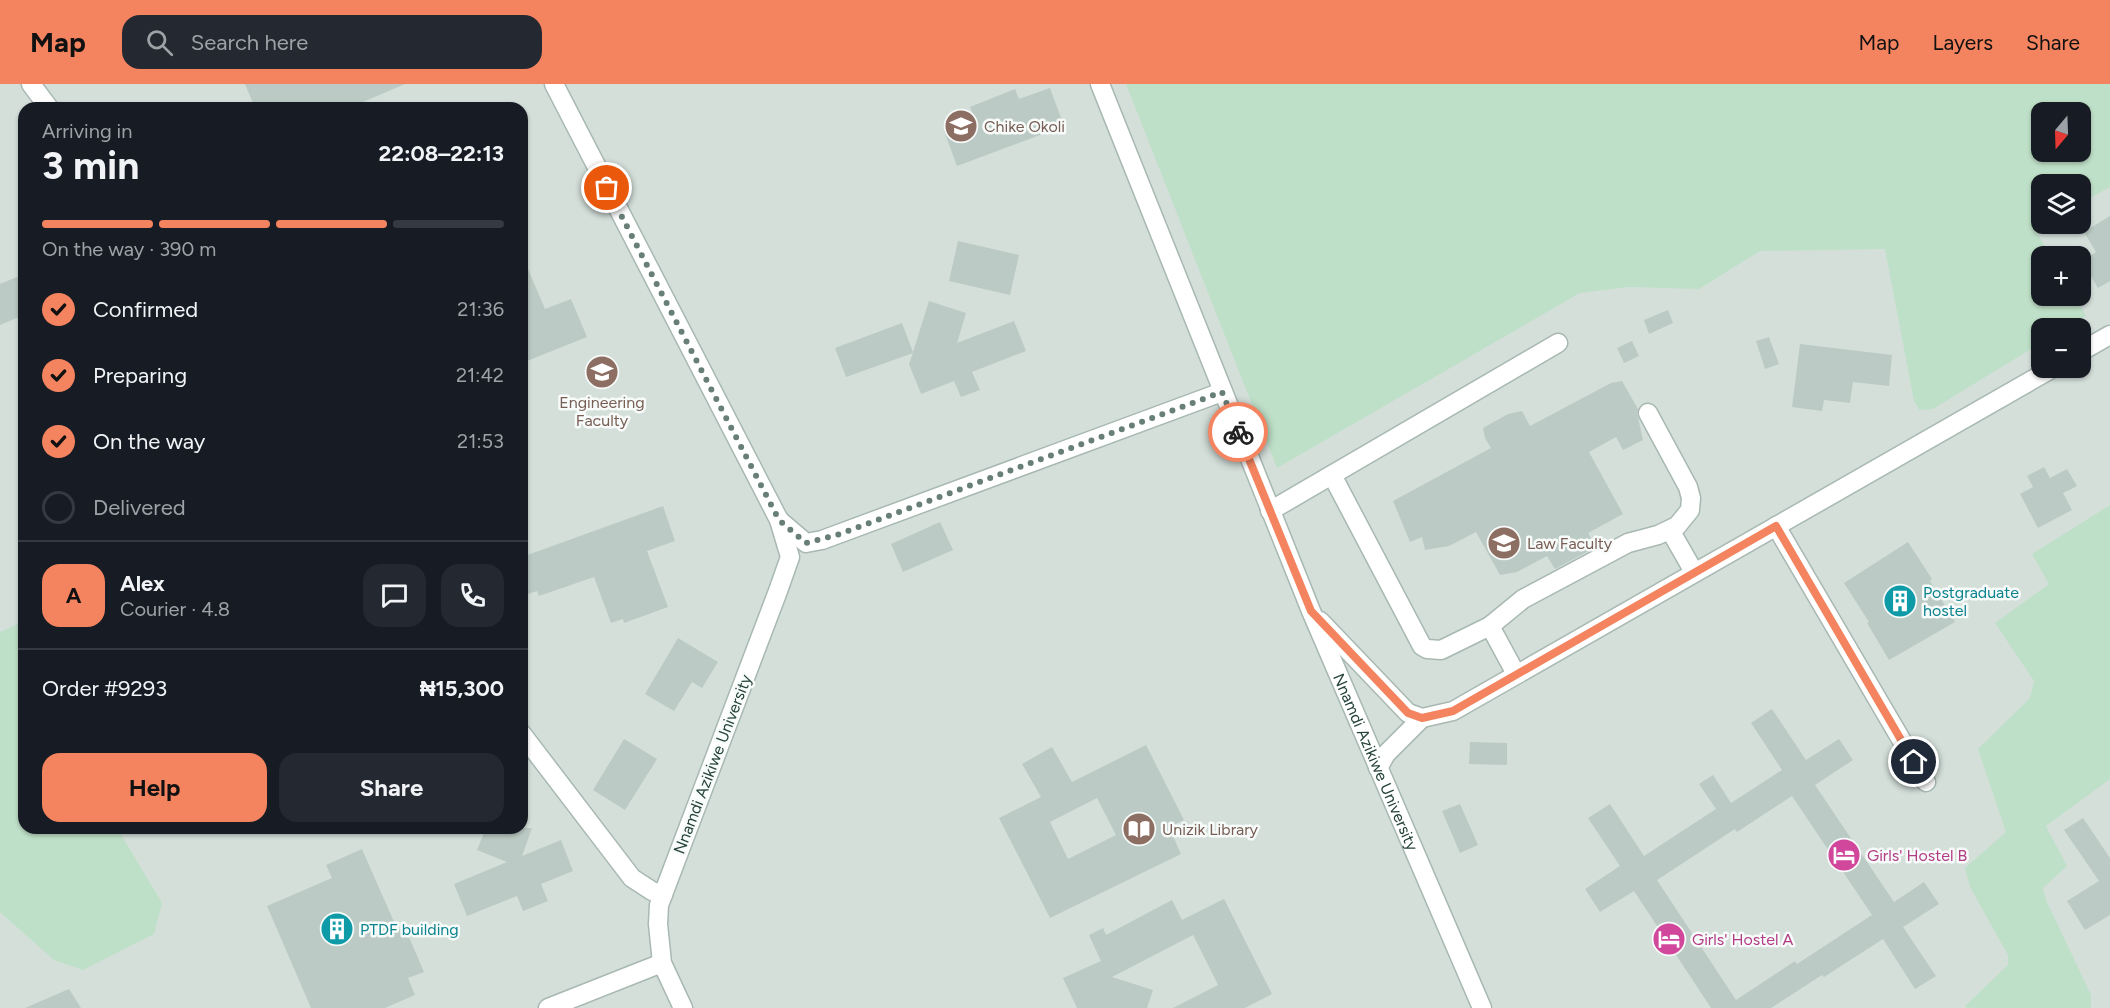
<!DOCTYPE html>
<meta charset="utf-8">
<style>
body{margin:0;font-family:Figtree,sans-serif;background:#242831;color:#f1f3f6;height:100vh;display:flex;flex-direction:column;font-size:22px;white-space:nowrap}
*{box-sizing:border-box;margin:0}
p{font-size:20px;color:#9ea1a6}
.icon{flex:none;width:33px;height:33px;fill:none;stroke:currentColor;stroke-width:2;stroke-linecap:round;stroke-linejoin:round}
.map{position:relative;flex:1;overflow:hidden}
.drawer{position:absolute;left:18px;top:18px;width:510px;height:732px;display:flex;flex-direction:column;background:#171b24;border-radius:18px;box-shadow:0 2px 4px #0004}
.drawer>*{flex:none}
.needle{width:39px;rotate:199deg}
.buttons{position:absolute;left:2031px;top:18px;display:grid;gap:12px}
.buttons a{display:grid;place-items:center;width:60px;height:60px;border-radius:12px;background:#171b24;box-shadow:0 2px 4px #0004;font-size:30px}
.pin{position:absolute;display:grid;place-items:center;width:51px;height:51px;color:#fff;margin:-26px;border:3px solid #fff;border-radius:50%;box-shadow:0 2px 6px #0007}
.courier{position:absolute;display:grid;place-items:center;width:60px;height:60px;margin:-30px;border:4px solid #f4845f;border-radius:50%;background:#fff;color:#222;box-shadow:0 2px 8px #0007}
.headline em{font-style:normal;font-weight:700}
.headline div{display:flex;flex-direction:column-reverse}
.headline{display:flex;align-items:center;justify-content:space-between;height:102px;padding:0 24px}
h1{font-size:39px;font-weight:700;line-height:45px}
.bar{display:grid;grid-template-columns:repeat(4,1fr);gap:9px 6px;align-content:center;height:72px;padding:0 24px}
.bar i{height:8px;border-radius:4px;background:#363941}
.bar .active{background:#f4845f}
.bar p{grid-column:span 4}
.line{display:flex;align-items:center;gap:15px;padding:0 24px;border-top:2px solid #363941}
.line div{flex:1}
.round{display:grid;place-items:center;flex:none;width:63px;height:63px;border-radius:18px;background:#242831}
ol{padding:0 24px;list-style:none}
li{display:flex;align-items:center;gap:18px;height:66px}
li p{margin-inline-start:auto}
li .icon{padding:6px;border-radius:50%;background:#f4845f;color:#111;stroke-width:4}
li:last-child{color:#9ea1a6}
li i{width:33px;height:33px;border:3px solid #363941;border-radius:50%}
.button{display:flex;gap:12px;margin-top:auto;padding:12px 24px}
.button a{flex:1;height:69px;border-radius:18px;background:#f4845f;color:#111;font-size:24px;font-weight:700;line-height:69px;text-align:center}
.button a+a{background:#242831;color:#f1f3f6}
header{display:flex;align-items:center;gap:36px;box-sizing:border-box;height:84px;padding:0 30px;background:#f4845f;color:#111}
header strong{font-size:28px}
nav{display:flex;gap:33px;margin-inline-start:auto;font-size:21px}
.search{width:420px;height:54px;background:#242831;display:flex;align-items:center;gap:15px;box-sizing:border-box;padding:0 21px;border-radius:18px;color:#9ea1a6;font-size:22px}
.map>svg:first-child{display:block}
</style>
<header>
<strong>Map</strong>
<div class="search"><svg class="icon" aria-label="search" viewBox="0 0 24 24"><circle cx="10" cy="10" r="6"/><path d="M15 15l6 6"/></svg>Search here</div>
<nav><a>Map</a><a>Layers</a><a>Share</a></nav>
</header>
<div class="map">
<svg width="2110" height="924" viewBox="0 0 2110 924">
<rect width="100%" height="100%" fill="#e6efeb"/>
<!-- built -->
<path fill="#d4dfda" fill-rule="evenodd" d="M0 0H2110V924H0ZM24 24H522V744H24ZM2042 28H2080V68H2042ZM2042 100H2080V140H2042ZM2042 172H2080V212H2042ZM2042 244H2080V284H2042Z"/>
<!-- green -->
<g fill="#bfe0c8" fill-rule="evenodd">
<path d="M1126 0H2110V103L2081 119 2080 100H2042V140L2034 144 2051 172H2042V212H2074L2086 232 2066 244H2042L2041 259 1933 325 1919 326 1914 317 1885 165 1760 167 1699 205 1629 203 1580 209 1277 384ZM2042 28H2080V68H2042Z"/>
<polygon points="2110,421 2110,695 2046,742 2067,782 2043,804 2046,816 2091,911 2091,924 1967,924 1965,922 2008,881 2008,871 1970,803 1965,784 2006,748 1978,665 2030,614 2034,597 1995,539 2049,500 2032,470"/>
<polygon points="24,537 24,744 117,744 162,819 154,850 83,886 54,876 0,828 0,548"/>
</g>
<!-- building -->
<g fill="#bbcac4" fill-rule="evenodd">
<polygon points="245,0 405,0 349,24 255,24"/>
<polygon points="1050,4 1064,42 957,82 944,47 975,35 970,23 1015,5 1019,15"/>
<polygon points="2110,132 2110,197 2098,204 2082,177 2096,168 2084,148"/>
<polygon points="958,157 1019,171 1010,211 949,197"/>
<polygon points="522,171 545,225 571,215 587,253 522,279"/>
<polygon points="24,190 24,231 0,241 0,200"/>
<polygon points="929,217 966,229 957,259 1014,237 1026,267 972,288 980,306 961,313 954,297 921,310 909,280 913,269 846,293 835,264 902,239 913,268"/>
<polygon points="1668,226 1673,239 1649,250 1644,236"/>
<polygon points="1769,253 1779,280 1765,285 1756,257"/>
<polygon points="1632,257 1639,272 1624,279 1617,264"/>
<polygon points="1800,260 1892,271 1889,302 1853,298 1850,319 1824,316 1822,327 1792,323"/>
<polygon points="1622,297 1638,325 1637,329 1643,356 1623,366 1616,353 1589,368 1623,430 1588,449 1596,463 1555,485 1547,472 1517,488 1500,491 1476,448 1449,462 1425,466 1422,453 1410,458 1393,417 1491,364 1485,354 1483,344 1508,330 1522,327 1530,342 1611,299"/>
<polygon points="2044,383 2050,394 2067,385 2077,402 2063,409 2072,426 2038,444 2020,410 2033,403 2027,392"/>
<polygon points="663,422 675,457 647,467 668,523 624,539 623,535 611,539 594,493 539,512 537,507 522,512 522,473"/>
<polygon points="940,438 953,466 903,488 891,460"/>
<polygon points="1908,458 1932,495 1930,497 1955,538 1889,576 1867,539 1869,538 1844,499"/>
<polygon points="678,554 718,578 702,604 692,598 674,627 645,610"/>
<path d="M1772 625 1806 676 1839 655 1853 676 1815 701 1894 818 1924 798 1939 820 1903 843 1936 892 1915 905 1883 855 1824 893 1822 891 1771 924H1711L1634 807 1600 828 1585 805 1620 782 1588 734 1610 720 1644 772 1716 725 1699 700 1713 691 1731 719 1782 686 1751 639ZM1792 712 1872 831 1797 880 1795 877 1736 916 1657 796 1735 745 1737 748Z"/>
<polygon points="624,655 657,675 625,726 593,706"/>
<polygon points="1470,658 1507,659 1507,681 1469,680"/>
<path d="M1146 661 1184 736 1169 743 1181 770 1050 834 999 734 1041 713 1022 680 1052 663 1072 698ZM1097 714 1116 751 1068 775 1050 738Z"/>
<polygon points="1460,720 1478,761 1460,769 1442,727"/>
<polygon points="2083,734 2110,774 2110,831 2085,846 2067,817 2099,797 2064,746"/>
<polygon points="486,744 532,744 522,772 561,756 573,787 541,800 548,817 523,827 517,812 467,832 454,800 507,778 477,766"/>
<polygon points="362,765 398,847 405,844 424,888 408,894 415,911 385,924 311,924 267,822 332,794 326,781"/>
<polygon points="1224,815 1272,910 1245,924 1173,924 1218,901 1193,851 1112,893 1153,906 1147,924 1077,924 1063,894 1101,877 1089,851 1103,844 1106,851 1172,816 1182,836"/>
<polygon points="69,905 81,924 25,924"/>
</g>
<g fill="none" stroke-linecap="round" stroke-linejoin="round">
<defs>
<g id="minor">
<polyline points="31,0 49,24"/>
<polyline points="554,0 779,436 790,473 778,507 659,821 658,840 662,879 683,924"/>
<path id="s1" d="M1100 0 1311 527 1482 924"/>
<polyline points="2080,268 2110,251"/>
<polyline points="1332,391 1422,562 1427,565 1441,566 1490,542 1523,515 1628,459 1658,451 1677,442 1690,426 1691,414 1688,403 1648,329"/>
<polyline points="1270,427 1558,259"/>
<polyline points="779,436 806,459 822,456 1222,308"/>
<polyline points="1776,442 1926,698"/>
<polyline points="1670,446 1694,488"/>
<polyline points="1320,537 1408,629 1422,634 1453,627 2053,284"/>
<polyline points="1490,542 1516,590"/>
<polyline points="522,650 632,794 652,807 663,811"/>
<polyline points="1378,684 1386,670 1422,634"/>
<polyline points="548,924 662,879"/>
</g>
</defs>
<!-- minor casing -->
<use href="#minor" stroke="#a8b8b2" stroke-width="21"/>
<!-- minor -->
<use href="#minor" stroke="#fff" stroke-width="18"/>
</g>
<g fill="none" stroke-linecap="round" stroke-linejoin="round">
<!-- done -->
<polyline stroke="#687f78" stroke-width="6" stroke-dasharray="0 10.8" points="607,104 779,436 806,459 837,451 1222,308 1238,348"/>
<!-- route -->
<polyline stroke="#f4845f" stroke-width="8" points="1238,348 1311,527 1408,629 1422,634 1453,627 1776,442 1914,678"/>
</g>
<!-- icons -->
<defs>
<symbol id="university-disc" viewBox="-11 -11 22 22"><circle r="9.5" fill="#8d6e63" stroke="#f7fbf9"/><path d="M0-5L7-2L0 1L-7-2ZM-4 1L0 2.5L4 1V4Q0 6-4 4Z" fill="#fff"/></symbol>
<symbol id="building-disc" viewBox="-11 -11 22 22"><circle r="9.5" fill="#0f9aa8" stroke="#f7fbf9"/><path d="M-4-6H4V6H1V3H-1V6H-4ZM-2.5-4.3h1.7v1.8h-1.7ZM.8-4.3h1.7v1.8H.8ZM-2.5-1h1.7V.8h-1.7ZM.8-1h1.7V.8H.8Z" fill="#fff"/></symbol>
<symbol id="library-disc" viewBox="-11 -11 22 22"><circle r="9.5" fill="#8d6e63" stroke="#f7fbf9"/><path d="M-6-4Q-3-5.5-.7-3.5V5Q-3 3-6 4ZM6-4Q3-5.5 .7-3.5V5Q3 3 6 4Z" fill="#fff"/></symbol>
<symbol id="hotel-disc" viewBox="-11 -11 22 22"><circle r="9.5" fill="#d1479c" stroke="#f7fbf9"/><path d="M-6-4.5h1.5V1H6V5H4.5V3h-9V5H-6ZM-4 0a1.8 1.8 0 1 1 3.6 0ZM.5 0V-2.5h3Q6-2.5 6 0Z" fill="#fff"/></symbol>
</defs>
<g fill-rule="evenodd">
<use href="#university-disc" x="942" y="23" width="38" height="38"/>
<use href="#university-disc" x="583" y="269" width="38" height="38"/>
<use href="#university-disc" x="1485" y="440" width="38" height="38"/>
<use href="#building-disc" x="1881" y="498" width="38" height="38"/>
<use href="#library-disc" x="1120" y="726" width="38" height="38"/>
<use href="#hotel-disc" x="1825" y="752" width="38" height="38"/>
<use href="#building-disc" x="318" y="826" width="38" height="38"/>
<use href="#hotel-disc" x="1650" y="836" width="38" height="38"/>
</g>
<g text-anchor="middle" stroke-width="5" stroke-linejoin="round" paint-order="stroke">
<!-- education labels -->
<g font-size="16" fill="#785e54" stroke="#f7fbf9" text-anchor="start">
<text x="984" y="48">Chike Okoli</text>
<text x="602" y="324" text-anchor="middle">Engineering<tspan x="602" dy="18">Faculty</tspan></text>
<text x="1527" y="465">Law Faculty</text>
<text x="1162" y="751">Unizik Library</text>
</g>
<!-- culture labels -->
<g font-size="16" fill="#0d838f" stroke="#f7fbf9" text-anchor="start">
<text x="1923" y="514">Postgraduate<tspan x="1923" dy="18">hostel</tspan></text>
<text x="360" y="851">PTDF building</text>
</g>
<!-- street labels -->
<g font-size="16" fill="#24423a" stroke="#f7fbf9">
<text dy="6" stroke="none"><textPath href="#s1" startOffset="732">Nnamdi Azikiwe University</textPath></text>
<text transform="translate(712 680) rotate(-69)" y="6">Nnamdi Azikiwe University</text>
</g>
<!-- hotel labels -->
<g font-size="16" fill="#b23c85" stroke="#f7fbf9" text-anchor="start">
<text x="1867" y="777">Girls' Hostel B</text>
<text x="1692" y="861">Girls' Hostel A</text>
</g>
</g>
</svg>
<div class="buttons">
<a><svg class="needle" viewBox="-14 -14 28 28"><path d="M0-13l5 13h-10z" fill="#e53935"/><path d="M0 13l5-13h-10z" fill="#9ea1a6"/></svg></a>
<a><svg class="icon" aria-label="layers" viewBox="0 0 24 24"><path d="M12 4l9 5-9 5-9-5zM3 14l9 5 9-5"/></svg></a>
<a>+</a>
<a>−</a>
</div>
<div class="pin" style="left:607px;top:104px;background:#ea580c"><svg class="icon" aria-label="bag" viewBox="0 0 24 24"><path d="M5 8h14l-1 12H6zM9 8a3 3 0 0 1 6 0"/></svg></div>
<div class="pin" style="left:1914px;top:678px;background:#1f2937"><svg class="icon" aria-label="home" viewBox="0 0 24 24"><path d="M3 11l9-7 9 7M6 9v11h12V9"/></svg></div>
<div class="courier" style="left:1238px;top:348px"><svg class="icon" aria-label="bike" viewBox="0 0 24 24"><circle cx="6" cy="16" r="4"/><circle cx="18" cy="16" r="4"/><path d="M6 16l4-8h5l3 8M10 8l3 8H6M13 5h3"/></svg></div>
<section class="drawer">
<div class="headline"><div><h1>3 min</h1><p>Arriving in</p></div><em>22:08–22:13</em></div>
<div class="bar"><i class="active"></i><i class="active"></i><i class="active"></i><i></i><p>On the way · 390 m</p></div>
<ol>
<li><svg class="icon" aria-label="check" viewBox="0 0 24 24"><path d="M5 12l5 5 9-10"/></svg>Confirmed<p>21:36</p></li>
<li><svg class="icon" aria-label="check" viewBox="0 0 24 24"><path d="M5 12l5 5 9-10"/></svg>Preparing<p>21:42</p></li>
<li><svg class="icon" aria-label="check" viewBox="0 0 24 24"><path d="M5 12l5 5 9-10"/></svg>On the way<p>21:53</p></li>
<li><i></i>Delivered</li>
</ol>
<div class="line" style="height:108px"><b class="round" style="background:#f4845f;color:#111">A</b><div><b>Alex</b><p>Courier · 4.8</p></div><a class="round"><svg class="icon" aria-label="chat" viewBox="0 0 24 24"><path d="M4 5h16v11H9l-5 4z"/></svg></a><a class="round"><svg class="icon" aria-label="phone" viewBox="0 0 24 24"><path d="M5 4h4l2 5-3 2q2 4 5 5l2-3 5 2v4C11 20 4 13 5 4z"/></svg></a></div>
<div class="line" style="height:78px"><div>Order #9293</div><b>₦15,300</b></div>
<div class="button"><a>Help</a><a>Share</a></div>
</section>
</div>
